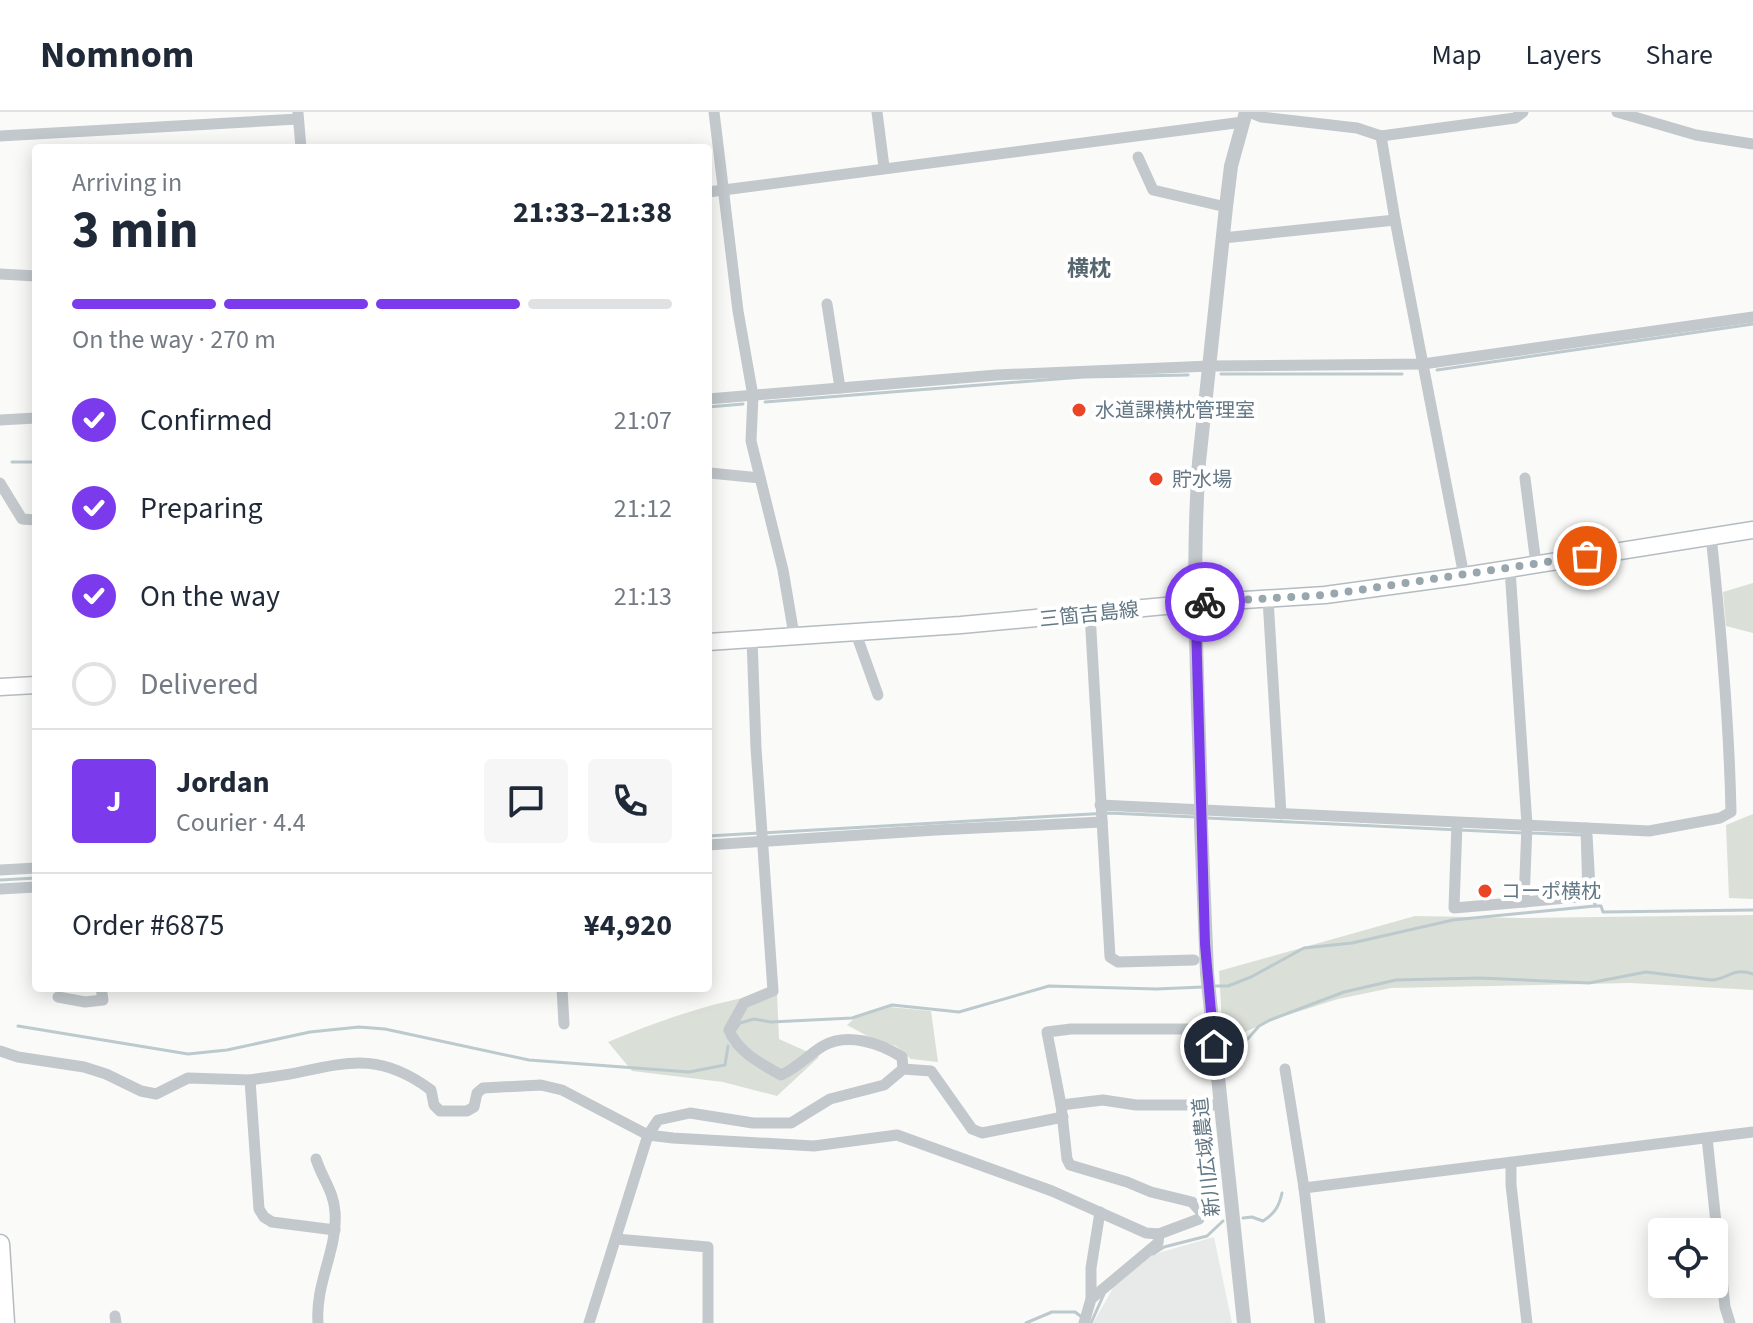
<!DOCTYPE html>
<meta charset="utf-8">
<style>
body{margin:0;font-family:"Source Sans 3","Noto Sans JP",sans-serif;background:#f6f6f7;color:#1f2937;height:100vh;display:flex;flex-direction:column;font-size:30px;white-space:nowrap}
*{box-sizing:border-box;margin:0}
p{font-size:26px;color:#747a83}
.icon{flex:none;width:44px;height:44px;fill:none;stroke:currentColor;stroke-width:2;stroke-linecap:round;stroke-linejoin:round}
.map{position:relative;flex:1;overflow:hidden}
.side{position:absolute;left:32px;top:32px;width:680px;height:848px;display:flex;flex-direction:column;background:#fff;border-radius:8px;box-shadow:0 4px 20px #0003}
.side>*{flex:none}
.fabs{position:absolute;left:1648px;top:1106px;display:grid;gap:16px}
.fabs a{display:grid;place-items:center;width:80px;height:80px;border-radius:8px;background:#fff;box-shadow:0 4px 20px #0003;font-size:40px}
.pin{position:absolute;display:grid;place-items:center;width:68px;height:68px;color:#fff;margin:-34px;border:4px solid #fff;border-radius:50%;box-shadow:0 2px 8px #0007}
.courier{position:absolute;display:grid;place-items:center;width:80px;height:80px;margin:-40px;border:6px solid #7c3aed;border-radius:50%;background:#fff;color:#222;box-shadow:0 2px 10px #0007}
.overview em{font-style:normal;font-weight:700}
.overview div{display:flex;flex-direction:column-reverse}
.overview{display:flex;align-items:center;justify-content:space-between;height:136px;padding:0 40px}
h1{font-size:52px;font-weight:700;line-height:60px}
.bar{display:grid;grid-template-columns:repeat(4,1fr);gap:12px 8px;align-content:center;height:96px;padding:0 40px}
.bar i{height:10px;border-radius:6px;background:#e0e1e3}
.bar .current{background:#7c3aed}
.bar p{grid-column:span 4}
.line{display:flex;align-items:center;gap:20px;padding:0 40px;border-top:2px solid #e0e1e3}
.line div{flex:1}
.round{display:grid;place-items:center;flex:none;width:84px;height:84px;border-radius:8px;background:#f6f6f7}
ol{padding:0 40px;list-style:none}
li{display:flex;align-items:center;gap:24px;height:88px}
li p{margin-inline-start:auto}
li .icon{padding:8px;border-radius:50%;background:#7c3aed;color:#fff;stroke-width:4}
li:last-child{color:#747a83}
li i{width:44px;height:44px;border:4px solid #e0e1e3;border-radius:50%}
header{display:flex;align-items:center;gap:48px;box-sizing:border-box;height:112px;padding:0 40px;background:#fff;border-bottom:2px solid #e0e1e3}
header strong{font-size:38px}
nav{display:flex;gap:44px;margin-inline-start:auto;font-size:28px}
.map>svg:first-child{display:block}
</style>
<header>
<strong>Nomnom</strong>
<nav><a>Map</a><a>Layers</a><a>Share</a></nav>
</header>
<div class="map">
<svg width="1753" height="1211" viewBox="0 0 1753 1211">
<rect width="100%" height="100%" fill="#fafaf8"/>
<!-- built -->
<polygon fill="#e8eae9" points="1214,1125 1232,1211 1093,1211 1116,1171 1151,1143"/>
<!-- green -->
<g fill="#dae0d7">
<polygon points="1753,471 1753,521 1726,514 1723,480"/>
<polygon points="1753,702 1753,787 1729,786 1726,713"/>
<polygon points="1753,803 1753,878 1631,871 1391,876 1338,887 1278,906 1223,929 1219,859 1415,804 1520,806"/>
<path d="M777 880 779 927 819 945 777 984 723 970 632 959 608 930C663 907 717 888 777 880Z"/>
<polygon points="890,895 931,899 938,950 911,947 896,934 871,926 847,913 855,906"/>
</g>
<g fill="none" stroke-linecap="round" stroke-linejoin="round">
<!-- stream -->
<g stroke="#bcc9cd" stroke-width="3">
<polyline points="1437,258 1753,212"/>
<polyline points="1221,262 1402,262"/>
<polyline points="765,290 1083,265 1188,263"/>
<polyline points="708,295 743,292"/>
<polyline points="12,350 36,350"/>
<polyline points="1207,706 1523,721"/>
<polyline points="1531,721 1583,723"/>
<polyline points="1591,723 1595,794"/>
<polyline points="708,724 1109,701 1196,705"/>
<polyline points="0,768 36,766"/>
<polyline points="1215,874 1228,874 1251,865 1304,836 1352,831 1453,808 1595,794 1601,794 1603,800 1753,798"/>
<polyline points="18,914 188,942 227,938 310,920 359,915 385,917 529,948 689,960 725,953 728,934"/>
<polyline points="735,918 740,911 754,907 771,910 852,906 892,893 959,900 1049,874 1156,877 1203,875"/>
<path d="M1245 930 1259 914 1270 908 1344 880 1396 868 1480 866 1589 871 1646 860 1711 868C1729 867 1732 855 1753 862"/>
<path d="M1243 1106 1252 1105 1263 1109C1274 1102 1279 1095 1282 1081"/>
<polyline points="1153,1142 1164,1135 1207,1124 1223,1109"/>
<polyline points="1026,1211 1052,1200 1075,1200 1083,1206"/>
<polyline points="1091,1211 1104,1182"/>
</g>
<defs>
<g id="secondary">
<polyline points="708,530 961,513 1197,491 1325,483 1464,464 1753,418"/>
<polyline points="0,575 36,573"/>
</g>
<polyline id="primary" points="0,1132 5,1211"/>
</defs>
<!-- secondary casing -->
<use href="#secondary" stroke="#b5bcc1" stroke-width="19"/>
<!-- primary casing -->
<use href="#primary" stroke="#b6bcc0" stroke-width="21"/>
<!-- minor -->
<g stroke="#c3c8cc" stroke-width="11">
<polyline points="714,0 738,199 753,284 751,329 783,458 794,523"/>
<polyline points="877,0 884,55"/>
<polyline points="1249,0 1261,5 1357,16 1381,24 1515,6 1523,0"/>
<polyline points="1617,0 1696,23 1753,32"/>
<polyline points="298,1 301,36"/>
<polyline points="0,24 298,7"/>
<polyline points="1381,24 1395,108 1464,464"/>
<polyline points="1138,45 1153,78 1226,95"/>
<polyline points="708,80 1243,10"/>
<polyline points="1223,126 1395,108"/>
<polyline points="0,162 36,164"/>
<polyline points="840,276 997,263 1210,254 1423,252 1753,205"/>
<polyline points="708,287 840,276 827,192"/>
<polyline points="0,308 36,306"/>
<polyline points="710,361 760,366"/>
<polyline points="1525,366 1536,452"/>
<polyline points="0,371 22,407 36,408"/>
<polyline points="1268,487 1281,702"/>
<polyline points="1090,502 1110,845 1118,850 1194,848"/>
<polyline points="855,519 878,583"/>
<path d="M1100 693 1649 719 1720 706 1731 700C1729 607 1721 516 1711 424"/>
<polyline points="1457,711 1454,796 1524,790 1527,713 1510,457"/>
<polyline points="708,733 936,718 1102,710"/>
<polyline points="0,758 36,756"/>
<polyline points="0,777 36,775"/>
<polyline points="1524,790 1588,784 1586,716"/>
<polyline points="562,876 564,912"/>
<polyline points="58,885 85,890 103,888 101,876"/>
<polyline points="1212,917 1071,917 1047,920 1061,993 1103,988 1136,993 1221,993"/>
<polyline points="0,939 18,945 84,955 106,962 141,979 156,982 188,966 250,968"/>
<polyline points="903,957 931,959 972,1017 982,1021 1063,1005"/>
<polyline points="1285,957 1304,1076"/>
<polyline points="1061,993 1067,1047 1070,1053 1127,1070 1151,1080 1192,1090 1202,1101 1199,1107 1159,1122"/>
<polyline points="1707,1026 1725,1195 1730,1211"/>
<path d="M316 1047C322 1066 334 1080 335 1100 338 1137 315 1171 318 1211"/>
<polyline points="1511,1051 1511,1073 1527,1211"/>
<path d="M335 1118 272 1110 264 1105 259 1097 250 968C266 965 284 964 300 960 354 948 384 943 431 978L434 993 440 999H467L474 995 477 981 483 976 541 973 562 978 648 1023 673 1026 814 1034 897 1023 1052 1079 1146 1121 1159 1122 1158 1131 1091 1187"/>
<polyline points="616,1127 708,1135 708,1211"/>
<polyline points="115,1204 116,1211"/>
<path d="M589 1211 648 1023 658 1008 690 1001 753 1011H791L830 987 884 973 903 957 902 945C880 931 847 920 823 934 808 943 797 956 781 963 761 952 737 939 729 918L744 891 773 879 756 636 752 527"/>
<polyline points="1084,1211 1091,1187 1091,1156 1100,1100"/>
<polyline points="1320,1211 1304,1076 1753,1020"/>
</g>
<!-- tertiary -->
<g stroke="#c3c8cc" stroke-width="14">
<path d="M1201 691C1198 577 1191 463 1199 350L1226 95 1231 54 1246 0"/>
<polyline points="1201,713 1207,861 1244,1211"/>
</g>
<!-- secondary -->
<use href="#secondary" stroke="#fff" stroke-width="16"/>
<!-- primary -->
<use href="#primary" stroke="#fff" stroke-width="18"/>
<!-- tertiary-bridge -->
<polyline stroke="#c3c8cc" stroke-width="14" points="1201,691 1201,713"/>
</g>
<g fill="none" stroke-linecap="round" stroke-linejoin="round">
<!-- done -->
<polyline stroke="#98a6ad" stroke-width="8" stroke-dasharray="0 14.4" points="1205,490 1325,483 1587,444"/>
<!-- route -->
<polyline stroke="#7c3aed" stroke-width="10" points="1205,490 1197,491 1196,510 1205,832 1214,934"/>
</g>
<!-- markers -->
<g fill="#ec4526" stroke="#fff" stroke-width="3">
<circle cx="1079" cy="298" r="8"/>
<circle cx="1156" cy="367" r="8"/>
<circle cx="1485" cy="779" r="8"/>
</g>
<g text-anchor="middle" stroke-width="8" stroke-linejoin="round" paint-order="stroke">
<!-- poi labels -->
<g font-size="20" fill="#637884" stroke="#fff" text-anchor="start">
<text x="1095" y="305">水道課横枕管理室</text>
<text x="1172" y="374">貯水場</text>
<text x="1501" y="786">コーポ横枕</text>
</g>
<!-- street labels -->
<g font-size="20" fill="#637884" stroke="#fff">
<text transform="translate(1089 502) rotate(-6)" y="7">三箇吉島線</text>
<text transform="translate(1206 1045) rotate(-96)" y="7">新川広域農道</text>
</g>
<!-- neighbourhood labels -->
<g font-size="22" font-weight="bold" fill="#56666f" stroke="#fff">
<text x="1089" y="164">横枕</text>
</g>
</g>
</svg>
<div class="fabs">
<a><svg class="icon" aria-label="locate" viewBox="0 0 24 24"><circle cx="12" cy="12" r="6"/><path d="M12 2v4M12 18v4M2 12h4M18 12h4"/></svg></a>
</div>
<div class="pin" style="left:1587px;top:444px;background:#ea580c"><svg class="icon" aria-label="bag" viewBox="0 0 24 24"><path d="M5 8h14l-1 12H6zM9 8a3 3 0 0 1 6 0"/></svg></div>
<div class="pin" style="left:1214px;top:934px;background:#1f2937"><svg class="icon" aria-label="home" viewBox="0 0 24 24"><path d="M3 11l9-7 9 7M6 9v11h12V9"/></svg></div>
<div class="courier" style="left:1205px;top:490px"><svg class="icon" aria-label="bike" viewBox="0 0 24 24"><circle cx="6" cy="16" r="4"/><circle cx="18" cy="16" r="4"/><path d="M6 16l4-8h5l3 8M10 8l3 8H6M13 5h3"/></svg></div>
<section class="side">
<div class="overview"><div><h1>3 min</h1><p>Arriving in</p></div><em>21:33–21:38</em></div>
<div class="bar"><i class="current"></i><i class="current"></i><i class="current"></i><i></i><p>On the way · 270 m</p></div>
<ol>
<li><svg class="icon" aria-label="check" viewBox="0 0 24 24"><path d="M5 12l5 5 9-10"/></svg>Confirmed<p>21:07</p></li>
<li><svg class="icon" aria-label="check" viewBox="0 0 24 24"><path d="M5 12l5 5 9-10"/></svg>Preparing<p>21:12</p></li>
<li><svg class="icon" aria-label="check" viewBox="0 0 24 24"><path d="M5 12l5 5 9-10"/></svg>On the way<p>21:13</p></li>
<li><i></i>Delivered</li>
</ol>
<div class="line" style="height:144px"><b class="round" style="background:#7c3aed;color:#fff">J</b><div><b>Jordan</b><p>Courier · 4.4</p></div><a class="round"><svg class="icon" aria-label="chat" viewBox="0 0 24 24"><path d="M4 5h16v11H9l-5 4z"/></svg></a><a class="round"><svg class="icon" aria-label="phone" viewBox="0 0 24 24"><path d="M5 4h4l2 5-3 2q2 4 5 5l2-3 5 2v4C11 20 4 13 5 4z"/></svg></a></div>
<div class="line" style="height:104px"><div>Order #6875</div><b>¥4,920</b></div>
</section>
</div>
